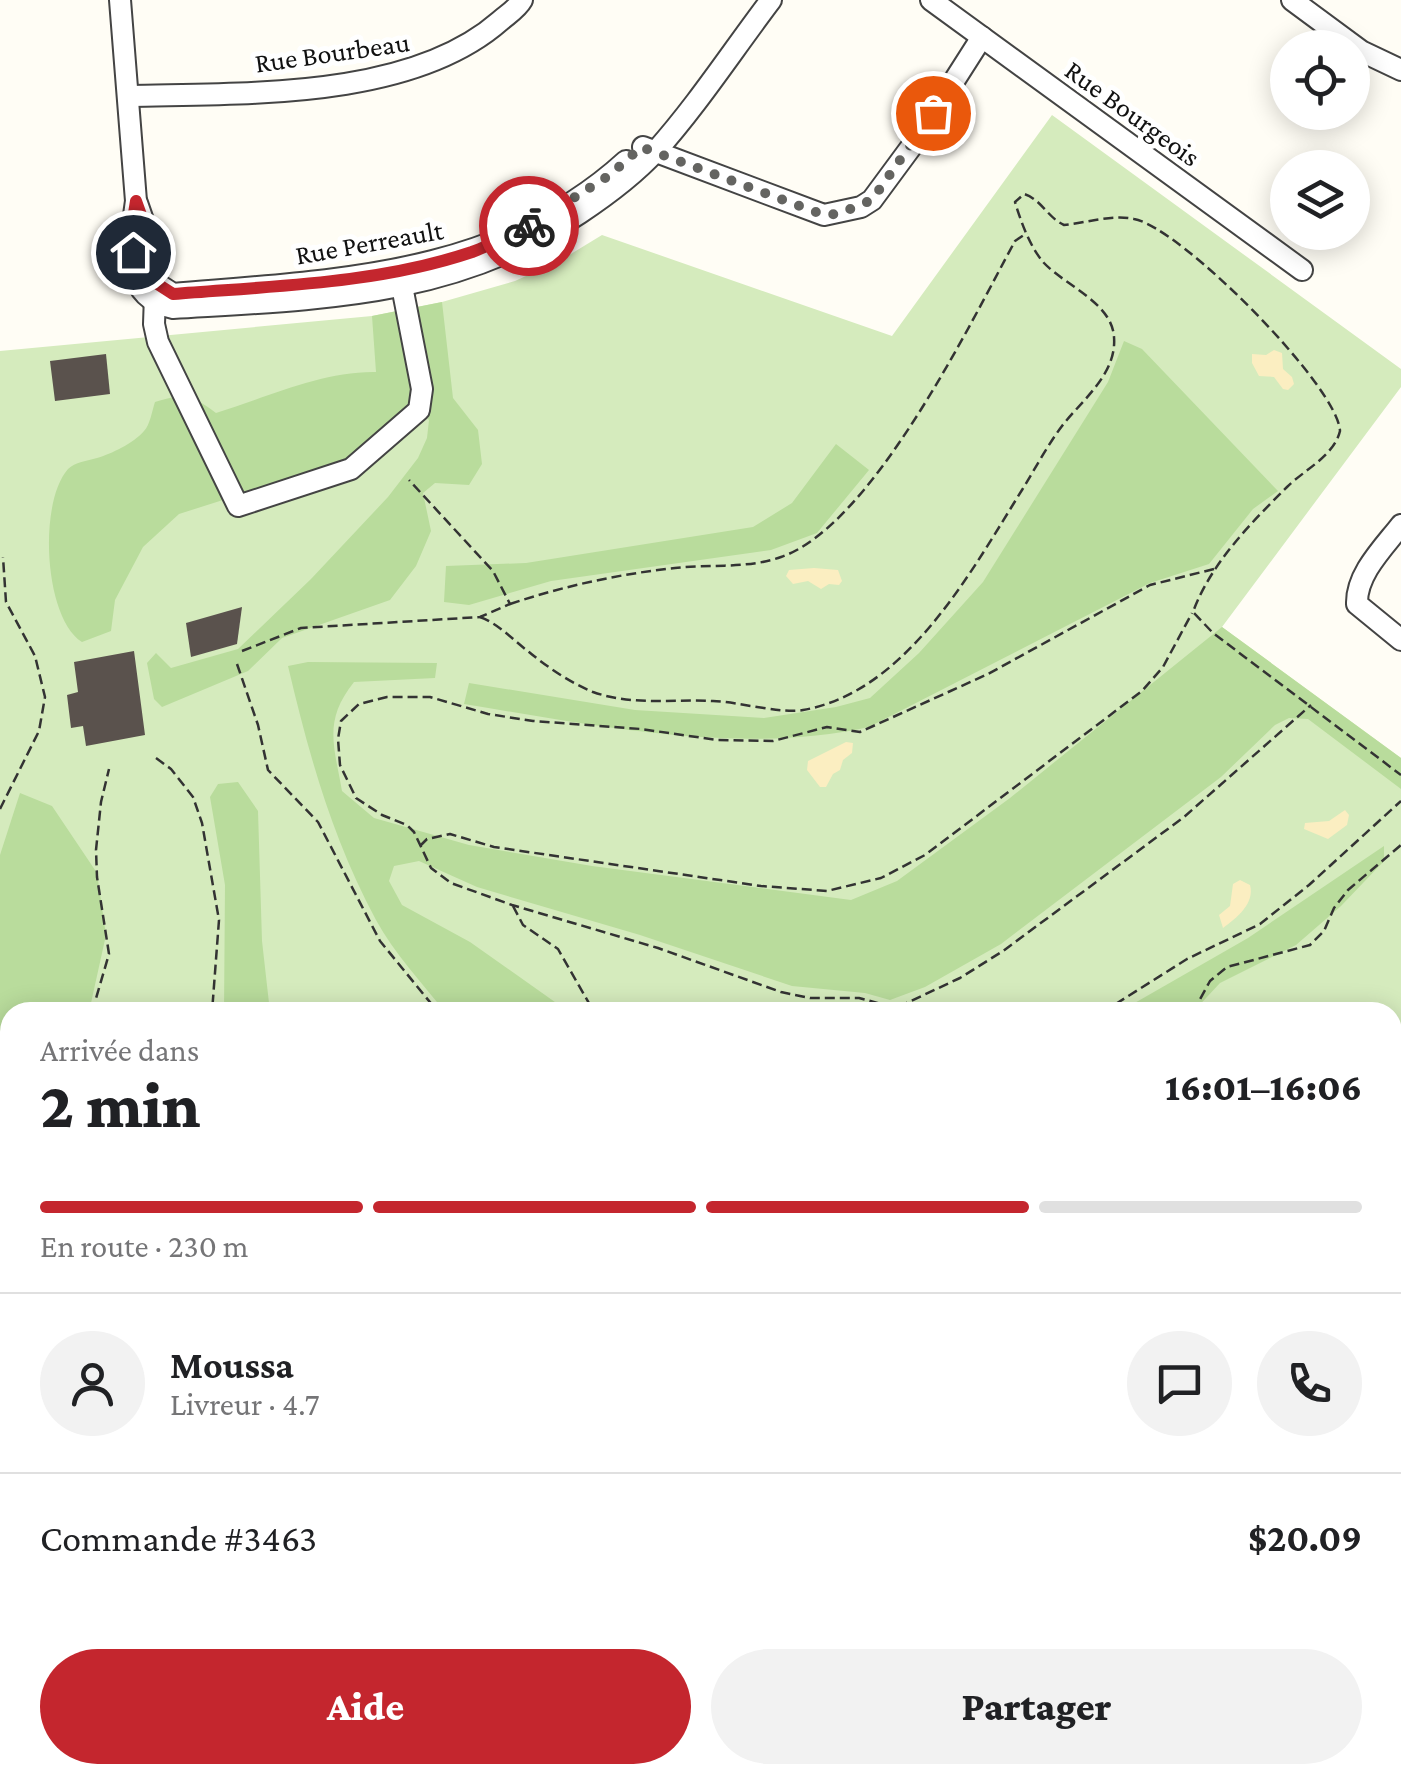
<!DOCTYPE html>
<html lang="fr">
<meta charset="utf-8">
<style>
body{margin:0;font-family:"Crimson Pro",serif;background:#f2f2f2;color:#202124;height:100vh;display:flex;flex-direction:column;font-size:38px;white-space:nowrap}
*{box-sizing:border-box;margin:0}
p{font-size:32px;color:#757577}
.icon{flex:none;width:55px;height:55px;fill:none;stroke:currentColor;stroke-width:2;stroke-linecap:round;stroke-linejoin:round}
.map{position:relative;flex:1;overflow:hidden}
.drawer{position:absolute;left:0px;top:1002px;width:1402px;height:782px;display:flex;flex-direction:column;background:#fff;border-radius:30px 30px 0 0;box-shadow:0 5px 25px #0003}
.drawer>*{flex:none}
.fabs{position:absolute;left:1270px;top:30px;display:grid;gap:20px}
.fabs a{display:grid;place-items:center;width:100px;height:100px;border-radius:50%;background:#fff;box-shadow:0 5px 25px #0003;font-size:50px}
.pin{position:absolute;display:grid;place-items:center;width:85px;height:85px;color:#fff;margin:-42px;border:5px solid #fff;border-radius:50%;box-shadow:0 2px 10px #0007}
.courier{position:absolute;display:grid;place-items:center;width:100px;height:100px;margin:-50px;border:8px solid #c4262e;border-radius:50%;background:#fff;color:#222;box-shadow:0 2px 12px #0007}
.summary em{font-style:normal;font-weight:800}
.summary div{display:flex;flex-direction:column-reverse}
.summary{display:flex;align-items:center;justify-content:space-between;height:170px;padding:0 40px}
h1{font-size:65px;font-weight:800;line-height:75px}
.bar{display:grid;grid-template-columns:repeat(4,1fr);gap:15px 10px;align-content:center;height:120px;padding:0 40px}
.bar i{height:12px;border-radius:8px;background:#e0e0e0}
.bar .selected{background:#c4262e}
.bar p{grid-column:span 4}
.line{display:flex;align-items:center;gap:25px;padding:0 40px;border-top:2px solid #e0e0e0}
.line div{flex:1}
.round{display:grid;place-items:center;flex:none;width:105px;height:105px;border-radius:52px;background:#f2f2f2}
.primary-button{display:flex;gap:20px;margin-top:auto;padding:20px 40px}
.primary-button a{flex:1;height:115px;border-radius:60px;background:#c4262e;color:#fff;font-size:40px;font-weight:800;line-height:115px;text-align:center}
.primary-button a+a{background:#f2f2f2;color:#202124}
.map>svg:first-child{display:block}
</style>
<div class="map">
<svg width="1401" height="1783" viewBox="0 0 1401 1783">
<rect width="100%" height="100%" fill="#fffdf5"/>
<!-- green -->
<polygon fill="#d5ebbd" points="1052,115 1401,369 1401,387 1222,627 1401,758 1401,1783 277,1783 273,1775 1392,1775 1392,1012 10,1012 10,1315 0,1307 0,351 372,316 442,302 515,281 561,260 602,235 892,336"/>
<!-- forest -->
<g fill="#b9dc9c">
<path d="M442 302 453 398 478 430 482 464 469 485 435 483 423 493 431 531 416 566 390 600 282 638 248 671 162 707 154 699 147 663 156 653 171 668 238 649 311 579 388 497 418 458 427 438 429 420 419 410 383 449 179 514 143 547 115 600 111 631 82 642C44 618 38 503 68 469 75 462 87 461 97 458 111 454 134 443 144 431 150 425 152 411 155 402 185 393 192 395 216 413 268 397 322 371 376 372L372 316Z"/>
<path d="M1124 341 1142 349 1278 491 1253 509 1209 564 1150 583 869 727C738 756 594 725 464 704L469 683 635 710 764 718 836 707 870 698 919 653 983 582 1108 382Z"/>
<polygon points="836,444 869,470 817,533 771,550 551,581 469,605 444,602 446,566 526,563 753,527 792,503"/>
<path d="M1222 627 1401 758V789L1308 719 1289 718 1275 725 1221 777 1001 944 925 987 890 1000 865 993 792 986 640 935 477 887 419 861 394 866 389 881 402 905 470 942 569 1012H445C422 983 394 953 376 920 332 838 309 755 288 666L308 662 437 663 435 678 354 682C323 721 334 745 342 791L374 818 469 845 592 866 851 900 897 881 1010 798Z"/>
<polygon points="238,782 258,811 262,941 270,1012 224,1012 225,885 210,797 218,784"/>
<polygon points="20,793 52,806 97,873 106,935 89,1012 10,1012 10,1139 0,1112 0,855"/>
<polygon points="1384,846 1384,861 1341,906 1296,945 1220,983 1193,1012 1119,1012 1248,938"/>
<polygon points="1401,1288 1401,1418 1393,1429 1393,1298"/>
<polygon points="1393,1523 1401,1541 1401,1706 1392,1699"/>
<polygon points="933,1775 1256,1775 1269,1783 913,1783"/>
</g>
<!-- sand -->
<g fill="#fbeec1">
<polygon points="1274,350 1282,353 1283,369 1292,377 1294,384 1288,390 1283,389 1274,377 1259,376 1252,363 1252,354 1266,355"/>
<polygon points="814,568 838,570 842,581 839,585 829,584 821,589 808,581 793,584 786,576 789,570"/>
<polygon points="846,742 853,743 852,753 843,760 840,770 833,774 826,787 820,787 807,770 808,761"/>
<polygon points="1345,810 1349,815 1347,825 1328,839 1304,829 1305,823 1329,821"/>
<path d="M1240 880 1250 885C1255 903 1237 918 1223 928L1219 915 1230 906 1233 884Z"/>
</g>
<!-- water -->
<g fill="#b9e0f7" stroke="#3f96cf" stroke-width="2.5">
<polygon points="0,1307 10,1315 10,1447 0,1436"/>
<polygon points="188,1775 273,1775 277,1783 191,1783"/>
</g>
<!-- building -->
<g fill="#5a524d">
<polygon points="106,354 110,394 55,401 50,361"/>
<polygon points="242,607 237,644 191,657 186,623"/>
<polygon points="134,651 145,735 86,746 83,726 71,728 67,695 78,692 74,662"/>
</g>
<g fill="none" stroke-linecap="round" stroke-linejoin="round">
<defs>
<g id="minor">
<path d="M120 0 136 201C130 243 120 297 173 308 320 299 452 298 580 213 607 195 634 175 656 151 698 104 733 50 771 0"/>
<polyline points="931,0 1302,270"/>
<polyline points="1292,0 1361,51 1401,70"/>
<path d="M129 96C243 93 410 100 500 21 508 14 517 9 522 0"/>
<polyline points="643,147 824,215 861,207 872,200 917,139 982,37"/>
<path d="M137 203 146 229 156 283 173 294C335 280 499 277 626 161"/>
<polyline points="155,295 154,324 158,342 238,506 351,469 419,410 422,389 400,276"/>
<path d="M1401 525C1384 547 1356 574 1357 604L1401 640"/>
<polyline points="0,1770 10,1783"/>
</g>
</defs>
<!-- minor casing -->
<use href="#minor" stroke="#444" stroke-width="24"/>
<!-- path -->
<g stroke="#333" stroke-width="2.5" stroke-dasharray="10 5" stroke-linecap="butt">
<polyline points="1214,569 1150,585 988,674 860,732 827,727 773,741 717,740 641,729 533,721 488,714 430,697 387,697 359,704 341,721 338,739 340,765 356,798 382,815 407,825 414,832 431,868 451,883 512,905 658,948 781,992 810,998 859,998 896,1008 960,978 1003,951 1184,817 1311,705"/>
<path d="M510 604C564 586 619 574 675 568 709 564 748 569 781 557 872 526 970 324 1015 241L1027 233"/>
<path d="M480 617C499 624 513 640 529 652 547 667 571 683 593 692 633 706 673 699 713 701 739 702 781 714 803 710 907 692 972 570 1022 490 1035 469 1047 446 1062 426 1082 400 1117 374 1114 337 1112 303 1066 286 1044 263 1030 247 1021 222 1015 202L1024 194C1041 199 1048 218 1064 225 1086 223 1112 214 1134 219 1180 227 1338 386 1340 431 1334 456 1304 470 1287 487 1251 523 1211 563 1193 612L1213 633 1401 775"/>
<polyline points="242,651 301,628 480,617 510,604 493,571 409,480"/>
<polyline points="237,664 258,725 268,770 318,822 380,941 438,1012"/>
<polyline points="156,758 171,769 193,797 202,823 219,920 212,1012"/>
<polyline points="0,809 39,731 45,697 35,656 6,602 3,557"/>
<polyline points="420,846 427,839 450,834 494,847 761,886 827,891 881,878 925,855 1142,691 1163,667 1192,613"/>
<polyline points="513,906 523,925 558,949 594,1012"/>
<polyline points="92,1012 109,954 97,877 96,850 101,802 109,769"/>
<polyline points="1103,1012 1187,959 1260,924 1309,885 1401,801"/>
<polyline points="1193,1012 1210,981 1227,967 1310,945 1324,931 1334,908 1348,890 1401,845"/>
<polyline points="1392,1032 1401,1027"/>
<polyline points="0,1126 10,1149"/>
<polyline points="1392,1131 1401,1121"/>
<polyline points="0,1242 10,1249"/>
<polyline points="1392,1284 1401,1272"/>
<polyline points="1392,1702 1401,1710"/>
<polyline points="338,1775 341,1783"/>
<polyline points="525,1775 535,1783"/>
<polyline points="737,1775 744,1783"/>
</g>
<!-- minor -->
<use href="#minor" stroke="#fff" stroke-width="20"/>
</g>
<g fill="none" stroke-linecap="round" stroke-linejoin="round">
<!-- done -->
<polyline stroke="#646461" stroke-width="10" stroke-dasharray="0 18" points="529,226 610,175 641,147 824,215 838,214 872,200 933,113"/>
<!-- route -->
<path stroke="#c4262e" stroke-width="12" d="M133 252 131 232 136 201 146 229 156 283 173 294C273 286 377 284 472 252 491 245 510 235 529 226"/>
</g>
<g text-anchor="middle" stroke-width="10" stroke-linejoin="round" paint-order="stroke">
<!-- street labels -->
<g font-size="28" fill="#111" stroke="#fff">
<text transform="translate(332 52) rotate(-8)" y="10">Rue Bourbeau</text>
<text transform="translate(1133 113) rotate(36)" y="10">Rue Bourgeois</text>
<text transform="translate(369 242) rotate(-10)" y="10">Rue Perreault</text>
</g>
</g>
</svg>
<div class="fabs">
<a><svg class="icon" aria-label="locate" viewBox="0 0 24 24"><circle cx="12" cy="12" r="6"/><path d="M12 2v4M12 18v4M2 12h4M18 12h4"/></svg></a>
<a><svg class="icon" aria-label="layers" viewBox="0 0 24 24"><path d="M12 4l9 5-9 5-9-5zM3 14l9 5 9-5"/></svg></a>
</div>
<div class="pin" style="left:933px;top:113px;background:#ea580c"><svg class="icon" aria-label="bag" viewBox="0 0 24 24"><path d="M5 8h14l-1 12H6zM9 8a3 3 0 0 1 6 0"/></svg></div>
<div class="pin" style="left:133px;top:252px;background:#1f2937"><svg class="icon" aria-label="home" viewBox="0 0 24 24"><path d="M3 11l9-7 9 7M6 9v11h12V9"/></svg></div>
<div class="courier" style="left:529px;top:226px"><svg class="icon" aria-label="bike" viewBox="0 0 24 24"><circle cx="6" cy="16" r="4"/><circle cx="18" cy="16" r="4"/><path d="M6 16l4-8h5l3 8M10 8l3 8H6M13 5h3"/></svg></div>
<section class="drawer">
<div class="summary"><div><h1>2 min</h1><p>Arrivée dans</p></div><em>16:01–16:06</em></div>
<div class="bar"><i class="selected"></i><i class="selected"></i><i class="selected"></i><i></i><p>En route · 230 m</p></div>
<div class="line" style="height:180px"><a class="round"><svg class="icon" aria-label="person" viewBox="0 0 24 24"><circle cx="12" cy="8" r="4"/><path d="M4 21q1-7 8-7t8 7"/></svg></a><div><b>Moussa</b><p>Livreur · 4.7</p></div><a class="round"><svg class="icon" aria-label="chat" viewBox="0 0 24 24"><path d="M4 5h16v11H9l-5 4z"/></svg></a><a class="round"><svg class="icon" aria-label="phone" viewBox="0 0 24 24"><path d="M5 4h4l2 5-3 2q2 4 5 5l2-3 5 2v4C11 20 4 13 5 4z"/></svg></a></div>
<div class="line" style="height:130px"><div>Commande #3463</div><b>$20.09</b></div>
<div class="primary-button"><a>Aide</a><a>Partager</a></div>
</section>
</div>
